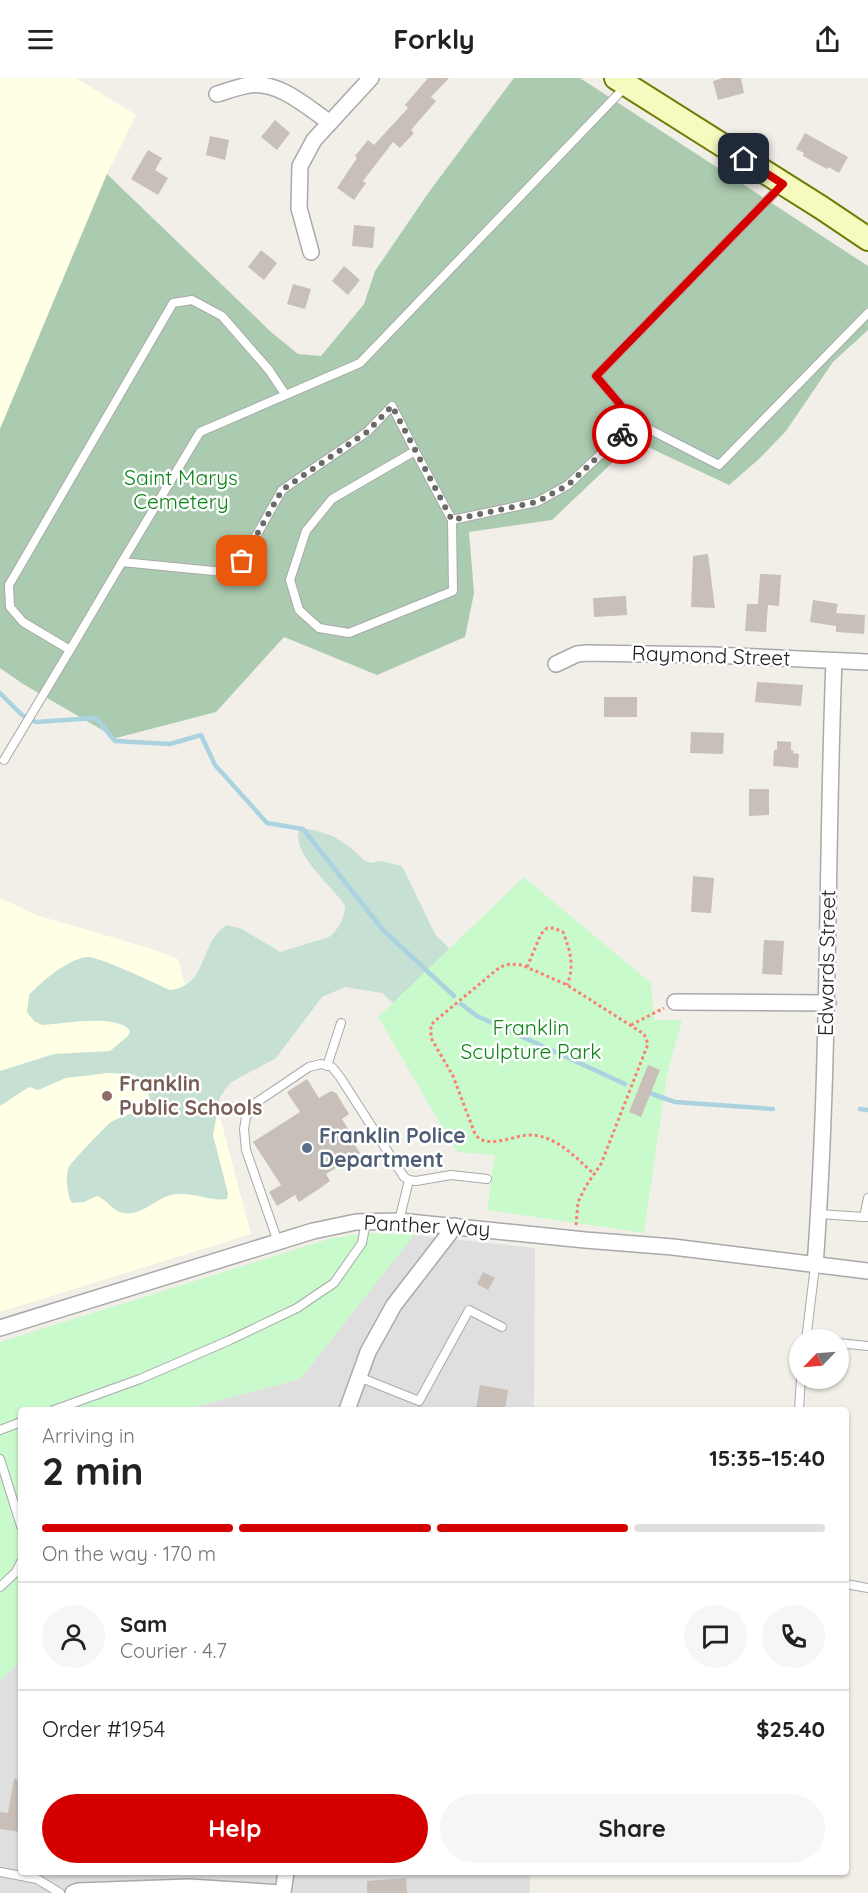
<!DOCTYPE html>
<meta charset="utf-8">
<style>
body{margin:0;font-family:Quicksand,sans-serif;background:#f6f6f6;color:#222;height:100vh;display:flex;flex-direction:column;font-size:22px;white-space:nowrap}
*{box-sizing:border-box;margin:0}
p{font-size:20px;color:#767676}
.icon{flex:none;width:33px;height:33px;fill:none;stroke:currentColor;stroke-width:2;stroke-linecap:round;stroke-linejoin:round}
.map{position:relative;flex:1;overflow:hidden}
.sheet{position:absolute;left:18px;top:1329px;width:831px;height:468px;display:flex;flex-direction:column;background:#fff;border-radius:6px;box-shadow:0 2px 4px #0004}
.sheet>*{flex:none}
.needle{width:39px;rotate:245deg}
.controls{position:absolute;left:789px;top:1251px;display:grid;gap:12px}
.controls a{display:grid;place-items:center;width:60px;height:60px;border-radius:50%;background:#fff;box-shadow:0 2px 4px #0004;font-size:30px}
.pin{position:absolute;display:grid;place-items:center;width:51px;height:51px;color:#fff;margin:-26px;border-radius:12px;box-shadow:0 3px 9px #0006}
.courier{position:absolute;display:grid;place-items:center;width:60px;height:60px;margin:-30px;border:4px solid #d40000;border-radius:50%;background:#fff;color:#222;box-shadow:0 2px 8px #0007}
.summary em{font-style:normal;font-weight:700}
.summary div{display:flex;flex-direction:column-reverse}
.summary{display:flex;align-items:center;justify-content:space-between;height:102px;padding:0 24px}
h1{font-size:39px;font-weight:700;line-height:45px}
.bar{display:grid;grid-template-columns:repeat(4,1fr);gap:9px 6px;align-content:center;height:72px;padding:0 24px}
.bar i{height:8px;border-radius:4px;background:#e0e0e0}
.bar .on{background:#d40000}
.bar p{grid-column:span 4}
.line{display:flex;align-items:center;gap:15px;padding:0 24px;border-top:2px solid #e0e0e0}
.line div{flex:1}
.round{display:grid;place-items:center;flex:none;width:63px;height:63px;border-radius:32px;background:#f6f6f6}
.cta{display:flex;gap:12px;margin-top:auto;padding:12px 24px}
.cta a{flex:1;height:69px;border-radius:36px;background:#d40000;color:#fff;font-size:24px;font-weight:700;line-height:69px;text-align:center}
.cta a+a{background:#f6f6f6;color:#222}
header{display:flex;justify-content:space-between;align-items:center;height:78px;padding:0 24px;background:#fff;font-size:27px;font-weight:700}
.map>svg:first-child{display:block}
</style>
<header><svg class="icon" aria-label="menu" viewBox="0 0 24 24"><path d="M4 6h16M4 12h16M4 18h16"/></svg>Forkly<svg class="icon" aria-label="share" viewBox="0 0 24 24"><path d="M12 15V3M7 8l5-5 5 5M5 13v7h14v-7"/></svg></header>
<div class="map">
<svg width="868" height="1815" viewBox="0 0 868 1815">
<rect width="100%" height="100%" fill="#f2efe9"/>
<!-- residential -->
<g fill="#e0dfdf">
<polygon points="414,1157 535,1170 534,1332 182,1332 300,1301"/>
<polygon points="21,1583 21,1794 530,1794 530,1815 0,1815 0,1602"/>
</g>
<!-- education -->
<g fill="#ffffe5">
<polygon points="0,0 76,0 136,37 107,96 0,351"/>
<polygon points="0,820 39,838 149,870 178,881 251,1156 0,1234"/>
</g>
<!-- wetland -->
<path fill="#c6e0d4" d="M300 750 314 752 333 758 351 770 365 783 371 785 381 783 402 788 435 856 465 887 411 941 382 915 345 909 322 919 276 980 230 1005 220 1019 213 1057 228 1116 227 1121C209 1124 189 1112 171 1117 155 1121 142 1138 124 1135 113 1134 108 1122 97 1118L84 1124 72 1125C67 1117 65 1097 69 1089 72 1083 105 1049 111 1044 120 1038 144 1034 148 1024 151 1017 146 1008 144 1001L131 996 108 995 66 1000 38 1012 29 1009 0 1028V993L54 976 110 973 128 958 130 953C118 935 62 946 42 947L34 943 27 934 29 917C42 903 68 881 87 879 98 878 157 906 170 912 209 908 199 863 227 847L242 851 280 874 329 859C338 852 345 840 345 828 334 809 288 774 300 750Z"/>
<!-- cemetery -->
<polygon fill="#aacbaf" points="514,0 580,0 868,188 868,252 833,284 786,353 759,381 729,407 635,363 552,442 469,454 474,515 465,559 377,597 284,559 216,634 116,660 23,606 0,590 0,351 107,96 271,254 298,276 321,278 364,226 375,193 429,114"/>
<!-- park -->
<g fill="#c8facc">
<polygon points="524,799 651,905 654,942 682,942 667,996 644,1155 487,1132 495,1077 457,1074 378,939"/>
<polygon points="364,1155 414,1157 300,1301 182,1332 21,1332 21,1583 0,1602 0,1264 329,1161"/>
</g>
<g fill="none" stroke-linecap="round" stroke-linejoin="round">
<!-- stream -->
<g stroke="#aad3df" stroke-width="4.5">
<polyline points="0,615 22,637 36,644 96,640 115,663 170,666 201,657 215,687 267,745 303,751 383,852 454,918"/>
<polyline points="461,926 477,938 625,1006"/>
<polyline points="652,1016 675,1024 773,1031"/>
<polyline points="860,1031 868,1032"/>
</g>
</g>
<!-- building -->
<g fill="#c7bfb8">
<polygon points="428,0 449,0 431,19 436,23 411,52 414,55 400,70 393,64 363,103 366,105 354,122 337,110 357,80 355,78 368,62 374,67 408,30 405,27"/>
<polygon points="723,0 741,0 744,15 718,22 713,3"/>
<polygon points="275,42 290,55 277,72 261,59"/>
<polygon points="805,55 848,79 839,95 828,89 827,91 803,78 804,75 796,71"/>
<polygon points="210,58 229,62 225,82 206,77"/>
<polygon points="148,72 162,80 155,92 168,100 158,117 131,101"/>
<polygon points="354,147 375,149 373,170 352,168"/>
<polygon points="261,172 277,185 264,202 248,189"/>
<polygon points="344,188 360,202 348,217 332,203"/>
<polygon points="293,206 311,211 305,231 287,226"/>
<polygon points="708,476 715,530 691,529 693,478"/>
<polygon points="760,496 781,497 779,528 768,527 766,554 745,553 747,526 758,526"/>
<polygon points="626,518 627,537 594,539 593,520"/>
<polygon points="813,522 838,526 836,535 865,537 864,556 836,554 836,548 810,544"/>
<polygon points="757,604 803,607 801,628 755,624"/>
<rect x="604" y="619" width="33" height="20"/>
<polygon points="691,654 724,655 723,676 690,675"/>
<polygon points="777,663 791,664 791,672 794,673 793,675 799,676 798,690 773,688 774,672 777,672"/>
<polygon points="749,711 769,711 769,737 749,738"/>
<polygon points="693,798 714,800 711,835 691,834"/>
<polygon points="764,862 784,863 782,897 762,896"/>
<polygon points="648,987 660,992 641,1039 629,1034"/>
<polygon points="307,1001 319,1020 331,1013 336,1015 349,1036 342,1041 356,1063 354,1065 360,1075 326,1096 330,1103 319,1111 299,1124 295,1117 277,1128 269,1114 281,1107 253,1064 300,1034 287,1014"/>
<polygon points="483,1194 495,1200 488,1212 477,1206"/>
<polygon points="480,1307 508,1312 505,1332 476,1332"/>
<polygon points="14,1701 21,1702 21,1754 0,1751 0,1734 8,1735"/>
<polygon points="406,1800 407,1815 367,1815 367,1803"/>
</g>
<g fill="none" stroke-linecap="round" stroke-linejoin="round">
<defs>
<g id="lane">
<polyline points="285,316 269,292 222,238 192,222 173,225 9,507 10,529 23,544 70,572 122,484 224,494 242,483 282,412 367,354 392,328 415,373 332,421 306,453 290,502 299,532 319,550 349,555 453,513 452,442 415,373"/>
<polyline points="635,344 596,298 782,107"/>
<polyline points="452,442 537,424 568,407 635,344 719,387 868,235"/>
<polyline points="122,484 200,354 360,285 626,8"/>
<polyline points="4,682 70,572"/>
<polyline points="327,988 341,945"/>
<polyline points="819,1136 864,1139"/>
<polyline points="867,1139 864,1139 868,1120"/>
<polyline points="399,1143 409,1102 416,1103 451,1097 487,1101"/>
<polyline points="278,1164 246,1072 244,1051 246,1039 254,1026 309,989 321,986 332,989 340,999 404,1099 409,1102"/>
<polyline points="806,1262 815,1188"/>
<polyline points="838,1265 868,1268"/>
<polyline points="359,1299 419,1323 469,1232 502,1249"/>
<polyline points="54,1332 140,1301 230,1262 297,1230 334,1205 362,1165 366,1143"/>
<polyline points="799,1332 801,1300"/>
<polyline points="0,1352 21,1344"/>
<polyline points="0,1381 21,1448"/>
<polyline points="846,1506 868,1510"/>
<polyline points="0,1509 16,1494 21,1484"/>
<polyline points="0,1794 37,1801 60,1815"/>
</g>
<g id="street">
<path d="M217 16C227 13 238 9 249 7 279 3 306 28 329 44"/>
<polyline points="311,174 299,130 300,88 314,62 371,0"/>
<polyline points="556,586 577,576 587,575 711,577 868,584"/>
<polyline points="675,924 828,925"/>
<path d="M815 1188C830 986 826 785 834 583"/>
<polyline points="0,1250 313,1153 356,1144 399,1143 585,1162 673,1169 868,1193"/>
<polyline points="347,1332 368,1274 394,1227 455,1148"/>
<polyline points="73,1815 78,1813 189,1809 282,1815"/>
<polyline points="283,1815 286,1794"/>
</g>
<polyline id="secondary" points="616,0 822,130 868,161"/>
</defs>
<!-- lane casing -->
<use href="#lane" stroke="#a9a9a9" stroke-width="10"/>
<!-- street casing -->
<use href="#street" stroke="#a9a9a9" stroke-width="18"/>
<!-- secondary casing -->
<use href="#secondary" stroke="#707d05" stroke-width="26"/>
<!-- path -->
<g stroke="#fa8072" stroke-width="3" stroke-dasharray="3 3" stroke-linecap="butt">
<path d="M527 889 541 856 547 850H554L563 854C570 872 575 888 567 907"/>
<polyline points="631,947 664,930"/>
<path d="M576 1147 578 1124 586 1108 601 1086 648 966 644 956 567 907 522 887 510 886 500 889 435 943 431 947V960L453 998 475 1056C487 1073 515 1056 532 1057 558 1059 576 1080 594 1096"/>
</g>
<!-- lane -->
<use href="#lane" stroke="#fff" stroke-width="8"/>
<!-- street -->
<use href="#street" stroke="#fff" stroke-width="15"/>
<!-- secondary -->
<use href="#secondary" stroke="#f7fabf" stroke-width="22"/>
</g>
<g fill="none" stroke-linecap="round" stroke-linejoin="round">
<!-- done -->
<polyline stroke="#6b6a68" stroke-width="6" stroke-dasharray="0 10.8" points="242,483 282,412 367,354 392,328 452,442 537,424 568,407 622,356"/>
<!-- route -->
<polyline stroke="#d40000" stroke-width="8" points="622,356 635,344 596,298 783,106 744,81"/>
</g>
<!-- markers -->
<circle fill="#8d6e63" stroke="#fff" stroke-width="2" cx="107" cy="1018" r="6"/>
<circle fill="#5c6f8a" stroke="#fff" stroke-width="2" cx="307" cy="1070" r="6"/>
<g text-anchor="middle" stroke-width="5" stroke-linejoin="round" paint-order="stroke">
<!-- park labels -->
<g font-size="21" fill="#0c8416" stroke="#fff">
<text x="181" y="407">Saint Marys<tspan x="181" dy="24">Cemetery</tspan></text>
<text x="531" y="957">Franklin<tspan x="531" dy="24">Sculpture Park</tspan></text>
</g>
<!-- street labels -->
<g font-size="21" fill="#222" stroke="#fff">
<text transform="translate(711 578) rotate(2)" y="7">Raymond Street</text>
<text transform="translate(827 885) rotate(-89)" y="7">Edwards Street</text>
<text transform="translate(427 1148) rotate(3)" y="7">Panther Way</text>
</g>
<!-- education labels -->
<g font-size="21" font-weight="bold" fill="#785e54" stroke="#fff" text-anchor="start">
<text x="119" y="1013">Franklin<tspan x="119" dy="24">Public Schools</tspan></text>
</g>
<!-- service labels -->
<g font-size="21" font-weight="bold" fill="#4e5e75" stroke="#fff" text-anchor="start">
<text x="319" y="1065">Franklin Police<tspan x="319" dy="24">Department</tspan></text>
</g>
</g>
</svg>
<div class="controls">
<a><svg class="needle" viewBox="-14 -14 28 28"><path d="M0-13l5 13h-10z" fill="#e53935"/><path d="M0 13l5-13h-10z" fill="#767676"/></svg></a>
</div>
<div class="pin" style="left:242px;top:483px;background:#ea580c"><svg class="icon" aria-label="bag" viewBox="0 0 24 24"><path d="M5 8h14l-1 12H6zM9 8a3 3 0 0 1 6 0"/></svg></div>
<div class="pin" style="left:744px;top:81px;background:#1f2937"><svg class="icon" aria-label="home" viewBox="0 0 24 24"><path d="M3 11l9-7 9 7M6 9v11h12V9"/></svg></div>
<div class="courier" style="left:622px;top:356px"><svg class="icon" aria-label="bike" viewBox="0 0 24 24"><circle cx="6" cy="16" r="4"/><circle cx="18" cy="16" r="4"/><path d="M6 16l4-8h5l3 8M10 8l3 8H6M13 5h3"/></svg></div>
<section class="sheet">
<div class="summary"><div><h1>2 min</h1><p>Arriving in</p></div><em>15:35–15:40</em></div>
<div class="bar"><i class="on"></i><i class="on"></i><i class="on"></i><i></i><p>On the way · 170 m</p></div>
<div class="line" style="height:108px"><a class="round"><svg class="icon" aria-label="person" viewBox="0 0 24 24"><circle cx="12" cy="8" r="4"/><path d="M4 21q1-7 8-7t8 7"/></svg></a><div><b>Sam</b><p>Courier · 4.7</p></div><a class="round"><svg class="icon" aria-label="chat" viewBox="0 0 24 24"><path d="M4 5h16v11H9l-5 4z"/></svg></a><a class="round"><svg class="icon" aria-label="phone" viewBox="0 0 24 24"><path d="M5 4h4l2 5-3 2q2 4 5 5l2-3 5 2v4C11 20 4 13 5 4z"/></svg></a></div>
<div class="line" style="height:78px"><div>Order #1954</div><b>$25.40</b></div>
<div class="cta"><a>Help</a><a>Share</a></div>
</section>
</div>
